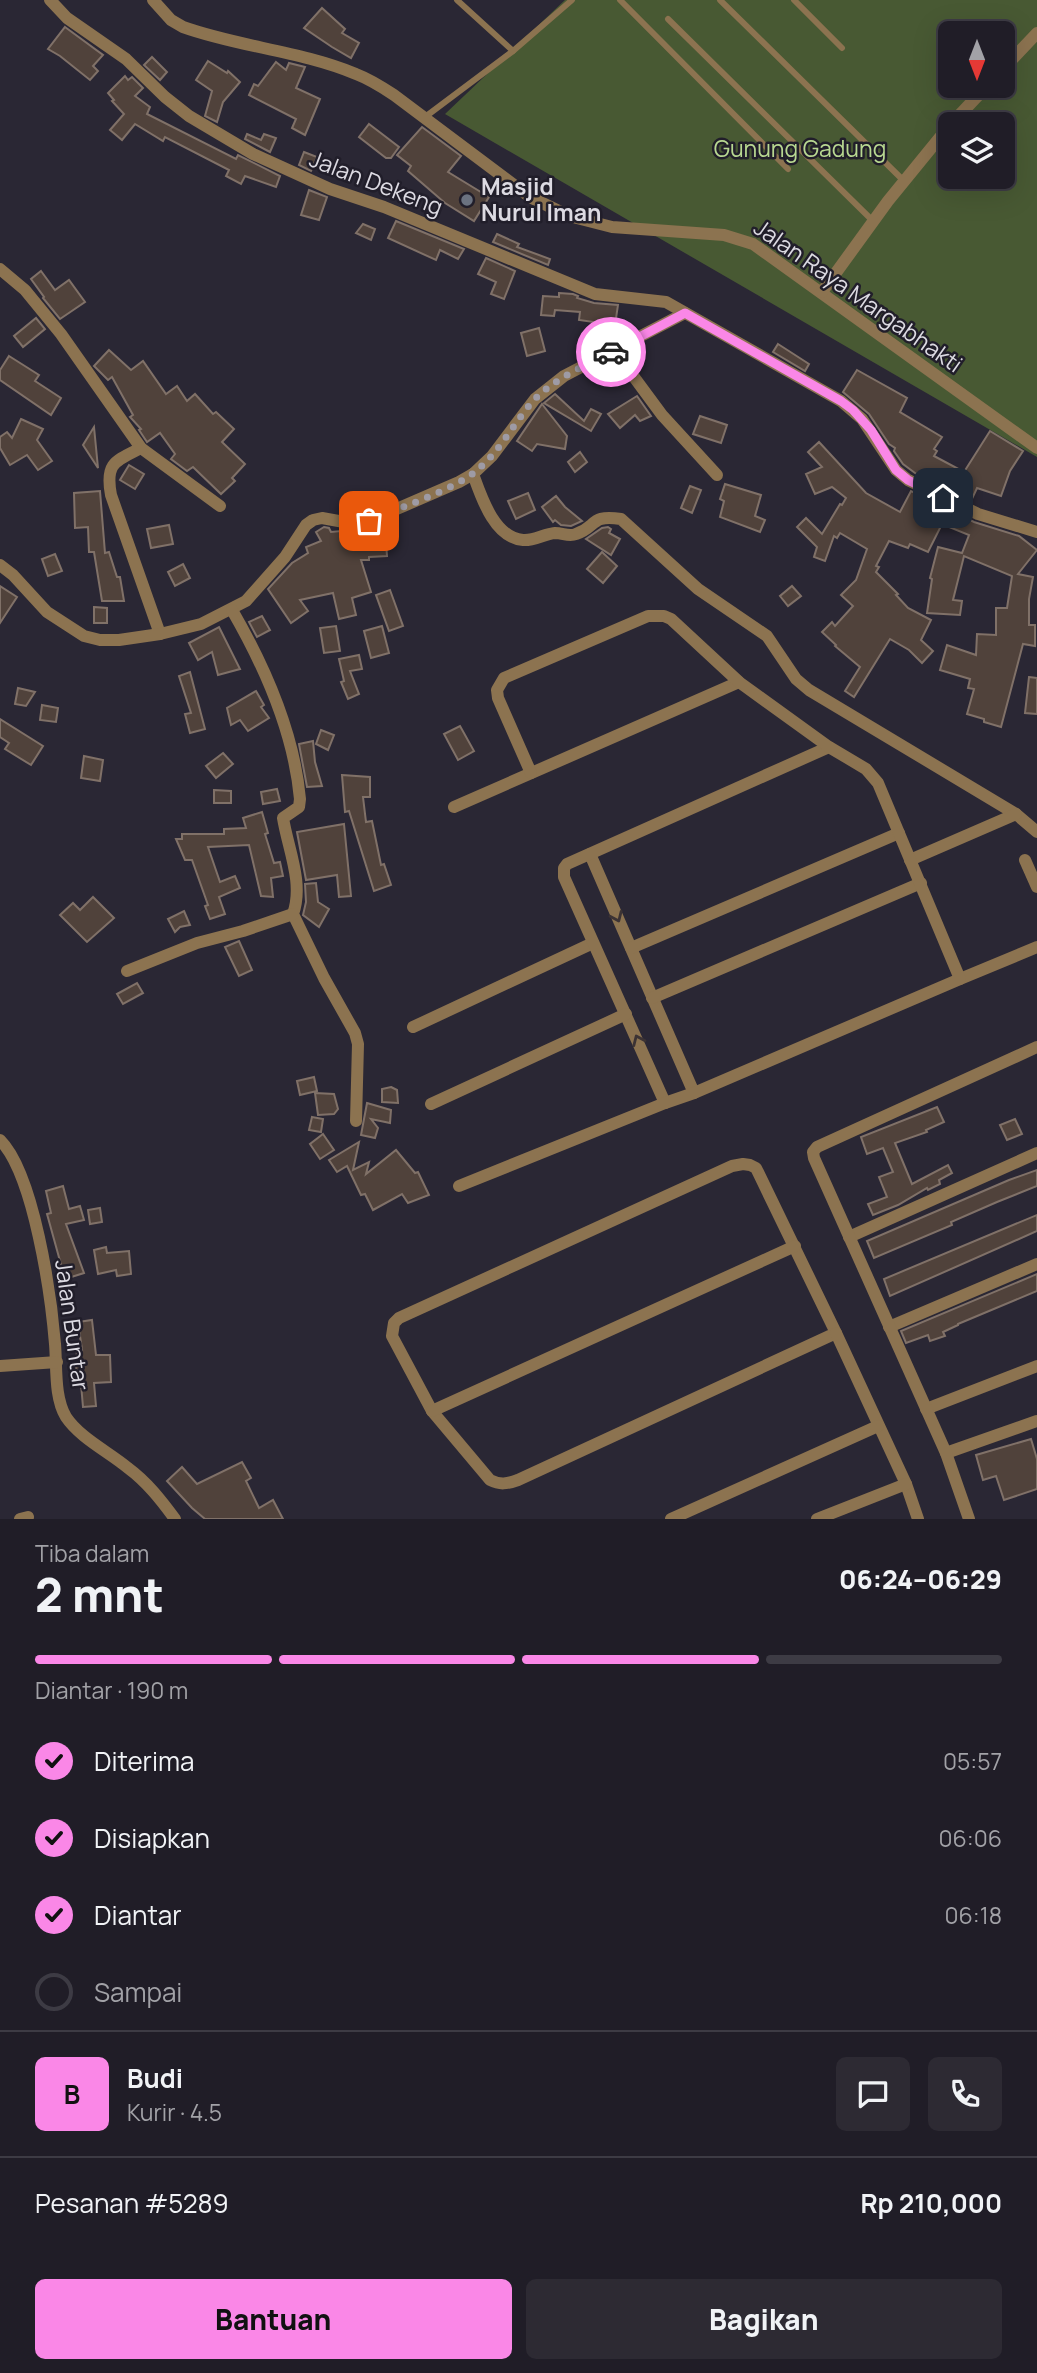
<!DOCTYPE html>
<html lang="id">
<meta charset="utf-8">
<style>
body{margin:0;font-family:Manrope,sans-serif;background:#2d2a33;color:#f1f3f6;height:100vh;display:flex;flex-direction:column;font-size:26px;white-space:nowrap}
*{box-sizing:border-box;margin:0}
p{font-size:23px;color:#a2a2a7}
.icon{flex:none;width:38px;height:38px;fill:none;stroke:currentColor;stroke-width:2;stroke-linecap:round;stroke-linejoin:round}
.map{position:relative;height:1519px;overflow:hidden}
.side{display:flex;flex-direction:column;background:#201d27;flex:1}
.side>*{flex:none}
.needle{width:46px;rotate:180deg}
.fabs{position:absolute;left:938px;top:21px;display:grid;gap:14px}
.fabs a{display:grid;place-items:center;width:77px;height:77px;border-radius:10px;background:#201d27;box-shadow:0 7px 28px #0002,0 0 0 2px #3d3b44;font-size:35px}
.pin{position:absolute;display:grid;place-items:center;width:60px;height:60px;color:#fff;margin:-30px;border-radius:14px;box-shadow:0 4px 10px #0006}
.courier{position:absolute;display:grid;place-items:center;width:70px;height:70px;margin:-35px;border:5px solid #fa87e7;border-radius:50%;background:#fff;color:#222;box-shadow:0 2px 9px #0007}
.headline em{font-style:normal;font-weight:800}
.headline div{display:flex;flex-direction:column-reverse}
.headline{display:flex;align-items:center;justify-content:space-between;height:119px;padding:0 35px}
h1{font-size:46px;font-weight:800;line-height:52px}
.bar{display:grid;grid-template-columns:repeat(4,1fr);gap:10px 7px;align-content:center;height:84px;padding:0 35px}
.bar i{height:9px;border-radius:5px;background:#3d3b44}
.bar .active{background:#fa87e7}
.bar p{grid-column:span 4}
.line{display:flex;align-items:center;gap:18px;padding:0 35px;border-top:2px solid #3d3b44}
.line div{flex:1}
.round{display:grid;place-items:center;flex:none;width:74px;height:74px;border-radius:10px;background:#2d2a33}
ol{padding:0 35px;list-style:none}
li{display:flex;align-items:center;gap:21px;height:77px}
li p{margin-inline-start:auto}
li .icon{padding:7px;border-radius:50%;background:#fa87e7;color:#111;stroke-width:4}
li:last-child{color:#a2a2a7}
li i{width:38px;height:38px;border:4px solid #3d3b44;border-radius:50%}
.button{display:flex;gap:14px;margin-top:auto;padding:14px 35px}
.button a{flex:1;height:80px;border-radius:10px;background:#fa87e7;color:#111;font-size:28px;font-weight:800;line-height:80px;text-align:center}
.button a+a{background:#2d2a33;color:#f1f3f6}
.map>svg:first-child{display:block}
</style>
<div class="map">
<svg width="1037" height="1519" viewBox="0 0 1037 1519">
<rect width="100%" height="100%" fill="#2a2734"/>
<!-- green -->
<path fill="#485933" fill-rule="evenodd" d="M565 0H1037V457L445 114ZM950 33H1003V86H950ZM950 124H1003V177H950Z"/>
<!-- building -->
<g fill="#50423b" stroke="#807168" stroke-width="2">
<polygon points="322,8 345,29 342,33 359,43 351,58 332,47 304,28"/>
<polygon points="65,27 103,55 93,66 98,71 90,80 60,56 48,49"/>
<polygon points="152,57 167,72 160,80 144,65"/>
<polygon points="208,61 227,73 228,71 240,82 223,102 217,122 205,116 212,91 196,80"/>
<polygon points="276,62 286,70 289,63 305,67 296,88 320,99 305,135 292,128 296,119 249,95 254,84 258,86"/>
<polygon points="125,76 128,80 132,77 143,88 135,96 150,107 147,114 236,159 238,155 280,176 276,187 245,176 241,184 226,176 229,170 165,137 163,141 135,124 122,140 110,130 124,114 112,101 114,100 108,93"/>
<polygon points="369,124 399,147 391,158 386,158 359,137"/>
<polygon points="422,127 461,156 448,172 489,197 474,221 445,203 408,171 411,166 397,155"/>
<polygon points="247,134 261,140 264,134 276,138 270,152 245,139"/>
<polygon points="304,152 317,157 311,171 299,165"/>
<polygon points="309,190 327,197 319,220 301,215"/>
<polygon points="396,221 464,249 458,259 440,250 436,260 388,238"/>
<polygon points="363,224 375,229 371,240 356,233"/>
<polygon points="497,234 519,244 517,247 550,259 548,265 493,242"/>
<polygon points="486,258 515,271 504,299 491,294 496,282 478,274"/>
<polygon points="41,271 55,290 69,280 85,302 60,319 43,298 44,297 31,279"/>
<polygon points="559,293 573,294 578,296 577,298 594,303 618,305 615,325 579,320 580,312 555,310 554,316 541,315 543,296 559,297"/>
<polygon points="36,318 45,329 23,347 14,336"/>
<polygon points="539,328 545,351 527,356 521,333"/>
<polygon points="778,344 809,364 805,371 773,352"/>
<polygon points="109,350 131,370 143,361 166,394 177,386 187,401 195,394 213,414 216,412 234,429 222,442 245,464 232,478 235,481 221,494 193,467 187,471 171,459 175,454 160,433 147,442 139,430 141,429 130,417 133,415 112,377 108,380 94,366"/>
<polygon points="9,356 39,375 35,381 61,398 51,415 0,380 0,370"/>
<polygon points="857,370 907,398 900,412 942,437 934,449 937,451 934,456 964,472 990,431 1023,451 1010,471 1001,496 977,488 971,501 919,476 903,464 894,451 895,448 889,444 869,414 843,392"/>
<polygon points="555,394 584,421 591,409 601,414 591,431 544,403"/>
<polygon points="637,396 651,416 640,421 635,415 620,428 608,414"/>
<polygon points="542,404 567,436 565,449 537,444 532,451 517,441"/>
<polygon points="700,416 727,425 721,443 693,434"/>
<polygon points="21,419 43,429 37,440 52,461 38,470 27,455 10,465 0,448 0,437 7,432 12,438"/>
<polygon points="94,427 98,468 83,445"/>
<polygon points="819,442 866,493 900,512 911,491 974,522 1019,536 1037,550 1018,574 1033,577 1029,599 1029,625 1035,625 1035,646 1023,644 1001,727 984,722 984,719 967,714 974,689 968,688 970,679 940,670 947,645 976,655 977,634 996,635 996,608 1007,608 1012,576 964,556 953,600 962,601 960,615 927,613 932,579 930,578 938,547 962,553 969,535 942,524 928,552 910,544 908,548 889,541 876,566 879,567 876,572 898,594 896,595 908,608 931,620 921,640 933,651 922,663 909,650 890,639 854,697 845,691 860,667 835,646 836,645 822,632 832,622 835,626 853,606 841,595 856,580 867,549 840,533 837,538 834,536 825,561 814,557 817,547 797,527 806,518 822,534 840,504 842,505 846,498 832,487 815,494 806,474 822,467 808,452"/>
<polygon points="580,452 587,462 575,472 568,462"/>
<polygon points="129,465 144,474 135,489 120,480"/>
<polygon points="725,484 761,495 755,516 765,520 760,532 720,517 724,501 720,499"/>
<polygon points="690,486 701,490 692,513 681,508"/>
<polygon points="100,491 105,553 109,552 117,577 120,577 124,601 102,601 94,552 89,552 88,527 75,528 74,493"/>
<polygon points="528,493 535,510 516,519 508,501"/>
<polygon points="556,496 565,507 582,521 571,526 561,525 555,520 553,522 542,507"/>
<polygon points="392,520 394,535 378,537 377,527"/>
<polygon points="169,525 173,544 151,548 147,529"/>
<polygon points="324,527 329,528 331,532 352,530 354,544 386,543 387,556 369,557 369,560 361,560 371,592 352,598 356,615 339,619 333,593 300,600 308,611 291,623 268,589 292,563 308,553 306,547 321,541 316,532"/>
<polygon points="608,527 611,529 609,533 620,539 611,555 586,539 602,528"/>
<polygon points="602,552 617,566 603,583 587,569"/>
<polygon points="55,554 62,571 48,576 42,559"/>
<polygon points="183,564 190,578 175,586 168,572"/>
<polygon points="0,586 17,597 0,623"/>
<polygon points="792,586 801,596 788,606 780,596"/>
<polygon points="390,590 403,626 389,631 376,595"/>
<polygon points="94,607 107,608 107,623 94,623"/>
<polygon points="262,616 270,630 257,637 249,622"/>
<polygon points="336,626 340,651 324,653 320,628"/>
<polygon points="382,626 389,653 371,658 364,631"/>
<polygon points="219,627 240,669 218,675 212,652 198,660 189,643"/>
<polygon points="359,655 362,669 350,671 359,694 348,699 341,682 344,681 339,659"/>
<polygon points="190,672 205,729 190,733 185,714 191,713 179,676"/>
<polygon points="1029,677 1037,678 1037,714 1025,713"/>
<polygon points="18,688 35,692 26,706 15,704"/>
<polygon points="256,691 264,705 261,707 269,718 248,731 240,720 231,725 227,708"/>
<polygon points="42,705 58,708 56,722 40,720"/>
<polygon points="0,719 43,746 31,765 5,749 9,743 0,737"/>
<polygon points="460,726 474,751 458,760 444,734"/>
<polygon points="321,730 334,735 328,750 316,744"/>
<polygon points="313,741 315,762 322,786 307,787 299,744"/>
<polygon points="223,753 233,764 216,778 206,766"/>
<polygon points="84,756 103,760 100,781 81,778"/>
<polygon points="342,775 370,777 370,797 363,797 366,822 372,821 381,865 384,864 391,885 374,891 349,811 345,812"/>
<polygon points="277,789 280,801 263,804 261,792"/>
<polygon points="214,790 231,791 231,803 214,803"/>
<polygon points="262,812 268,833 265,834 274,863 280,862 283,876 271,878 273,897 261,896 249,845 208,847 220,882 235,876 240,888 219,897 225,914 210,919 205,906 208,905 192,860 185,860 176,839 182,839 182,834 224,834 224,829 246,828 243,818"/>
<polygon points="344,824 351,896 339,897 337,875 306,880 297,832"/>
<polygon points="316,883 318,902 329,909 319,927 303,915 306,902 305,884"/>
<polygon points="93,897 114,918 87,942 60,915 73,903 80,910"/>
<polygon points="184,911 190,925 180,927 175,932 168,919"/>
<polygon points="239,941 252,970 239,976 225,947"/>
<polygon points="137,983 143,993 123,1004 117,994"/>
<polygon points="314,1077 317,1091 300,1095 297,1081"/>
<polygon points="391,1087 397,1090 398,1103 382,1102 382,1089"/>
<polygon points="315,1093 334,1094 338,1109 334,1114 318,1115"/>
<polygon points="367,1103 391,1110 390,1123 371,1119 378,1128 375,1138 361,1135"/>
<polygon points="937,1107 944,1122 926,1130 927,1132 895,1143 912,1184 948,1165 952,1173 939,1180 940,1184 928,1190 927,1188 898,1205 873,1215 868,1204 887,1197 879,1177 893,1172 883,1148 867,1154 861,1137"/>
<polygon points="312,1117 323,1119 321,1132 309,1130"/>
<polygon points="1015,1119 1022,1134 1007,1140 1000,1125"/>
<polygon points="323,1134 334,1150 320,1159 310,1144"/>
<polygon points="359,1142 353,1170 369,1162 366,1174 396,1150 415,1173 418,1172 429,1195 408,1203 402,1194 373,1210 365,1194 361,1195 347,1166 337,1172 329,1160"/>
<polygon points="1037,1170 1037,1186 997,1202 951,1222 952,1225 874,1258 867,1241 1009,1180"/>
<polygon points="63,1186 69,1209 80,1206 84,1220 66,1224 84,1273 65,1279 47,1214 51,1213 46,1191"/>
<polygon points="100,1208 102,1222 90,1224 88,1210"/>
<polygon points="1037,1215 1037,1231 890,1296 884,1279"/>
<polygon points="106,1247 107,1253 129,1251 131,1274 117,1276 116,1270 98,1274 94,1250"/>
<polygon points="1037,1274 1037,1291 958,1324 958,1325 943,1332 945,1336 930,1341 928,1335 906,1343 901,1331"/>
<polygon points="92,1320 96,1355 110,1355 111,1382 94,1383 96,1406 83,1407 81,1384 79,1384 78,1370 76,1370 77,1349 82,1350 78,1322"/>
<polygon points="1031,1439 1037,1459 1037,1489 1004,1500 996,1476 983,1480 976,1455"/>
<polygon points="242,1462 251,1478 246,1481 259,1508 273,1500 283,1519 205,1519 192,1508 167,1481 182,1467 197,1484"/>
</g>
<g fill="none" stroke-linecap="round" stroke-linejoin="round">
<!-- lane -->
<g stroke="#8c7350" stroke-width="6">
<polyline points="457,0 513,51"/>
<polyline points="620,0 788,169"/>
<polyline points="720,0 904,181"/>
<polyline points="794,0 842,48"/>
<polyline points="668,19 874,222"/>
<polyline points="425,117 513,51 572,0"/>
</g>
<!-- street -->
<g stroke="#8c7350" stroke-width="12">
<polyline points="50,0 67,18 126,59 165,97 189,116 253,154 330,189 384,207 595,294 666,302 841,401 862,419 896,470 908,480 978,514 1037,532"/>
<path d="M153 0 171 20 183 27C239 47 301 51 356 74 369 79 382 87 394 95L530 197 569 216 612 227 724 235 753 244 1037 448"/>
<polyline points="1003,69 1037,33"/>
<polyline points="951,124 987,86"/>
<polyline points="0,269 25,290 61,334 141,448 220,506"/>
<polyline points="822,292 888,201 950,125"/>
<polyline points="614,350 662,415 717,475"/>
<path d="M141 448C115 461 105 463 111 495L160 634"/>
<path d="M473 474C481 496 494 538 523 540 534 541 544 534 555 533 563 533 569 537 576 534 597 527 590 514 621 519L698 589 767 636 796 679 809 690 1016 814 1037 832"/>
<polyline points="0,565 13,575 47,612 84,636 100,640 119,640 160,634 201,624 246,601 285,557 306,525 313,520 322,518 344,522 369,521 459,482 473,474 492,456 535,399 564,376 685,313"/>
<path d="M232 610C265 667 294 733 300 799L299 807 283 818C288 849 304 883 293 914L324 978 355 1033 358 1044 356 1121"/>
<polyline points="454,807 739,682"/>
<polyline points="590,854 694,1093"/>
<polyline points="910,860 1016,814"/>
<polyline points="1025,860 1037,887"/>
<polyline points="631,948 899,833"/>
<polyline points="127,971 197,943 243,931 293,914"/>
<polyline points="960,979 1037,947"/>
<polyline points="652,998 921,883"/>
<polyline points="413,1027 593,943"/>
<polyline points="665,1103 564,877 564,868 567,864 829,747"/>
<polyline points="431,1104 626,1014"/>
<path d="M0 1140C34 1174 51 1295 55 1344 57 1367 54 1397 66 1417 80 1438 109 1452 128 1468 147 1482 161 1500 175 1519"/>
<path d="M743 1164 750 1165 756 1168 836 1333 518 1480C507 1484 500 1485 490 1480L432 1411 392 1336 394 1323 399 1318 732 1166Z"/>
<polyline points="459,1186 665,1103 694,1093 960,979 878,783 866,769 829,747 739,682 671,619 664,616 648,616 504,678 497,690 498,698 531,773"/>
<polyline points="849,1237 1037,1153"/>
<polyline points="889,1327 1037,1264"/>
<polyline points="836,1333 906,1484 918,1519"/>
<polyline points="0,1366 57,1362"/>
<polyline points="926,1409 1037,1366"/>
<polyline points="432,1411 795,1246"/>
<polyline points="946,1453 1037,1421"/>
<polyline points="20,1519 28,1517"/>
<polyline points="671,1519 878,1426"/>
<polyline points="817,1519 906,1484"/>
<polyline points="969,1519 946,1453 814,1158 813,1152 817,1147 1037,1047"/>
</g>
</g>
<!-- one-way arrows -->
<defs><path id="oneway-chevron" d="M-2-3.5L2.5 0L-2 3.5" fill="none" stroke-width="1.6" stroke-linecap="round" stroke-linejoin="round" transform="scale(1.75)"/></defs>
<g stroke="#3c3334">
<use href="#oneway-chevron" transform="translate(617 917) rotate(66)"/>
<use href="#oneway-chevron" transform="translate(638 1040) rotate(-114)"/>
</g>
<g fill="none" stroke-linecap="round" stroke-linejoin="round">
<!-- done -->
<path stroke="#9e9ba5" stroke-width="7" stroke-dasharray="0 12.6" d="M369 521C400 507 452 491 476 471 500 452 514 422 534 400 555 378 585 366 611 352"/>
<!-- route -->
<polyline stroke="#fa87e7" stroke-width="9" points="611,352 685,313 841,401 853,410 871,430 896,470 908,480 943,498"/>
</g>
<!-- markers -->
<circle fill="#6b7280" stroke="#211e2a" stroke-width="2.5" cx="467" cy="200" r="7"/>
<g text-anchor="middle" stroke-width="5" stroke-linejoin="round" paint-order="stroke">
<!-- park labels -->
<g font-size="23" fill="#b8d891" stroke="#211e2a">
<text x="800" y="157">Gunung Gadung</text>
</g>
<!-- street labels -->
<g font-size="23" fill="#dcdae2" stroke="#211e2a">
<text transform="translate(376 183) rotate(21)" y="8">Jalan Dekeng</text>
<text transform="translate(858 296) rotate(35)" y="8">Jalan Raya Margabhakti</text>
<text transform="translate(72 1325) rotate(82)" y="8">Jalan Buntar</text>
</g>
<!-- poi labels -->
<g font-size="23" font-weight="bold" fill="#dcdae2" stroke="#211e2a" text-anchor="start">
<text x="481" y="195">Masjid<tspan x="481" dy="26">Nurul Iman</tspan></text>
</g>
</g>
</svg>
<div class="fabs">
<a><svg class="needle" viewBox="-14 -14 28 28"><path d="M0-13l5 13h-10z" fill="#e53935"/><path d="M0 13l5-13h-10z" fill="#a2a2a7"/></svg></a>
<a><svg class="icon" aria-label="layers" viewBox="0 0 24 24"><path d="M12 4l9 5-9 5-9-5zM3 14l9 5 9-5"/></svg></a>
</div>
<div class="pin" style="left:369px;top:521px;background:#ea580c"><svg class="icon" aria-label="bag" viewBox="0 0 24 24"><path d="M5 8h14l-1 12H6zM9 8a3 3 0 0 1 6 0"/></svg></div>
<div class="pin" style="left:943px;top:498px;background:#1f2937"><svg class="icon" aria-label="home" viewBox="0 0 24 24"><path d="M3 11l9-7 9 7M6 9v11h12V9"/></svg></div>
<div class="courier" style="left:611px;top:352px"><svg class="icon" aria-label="car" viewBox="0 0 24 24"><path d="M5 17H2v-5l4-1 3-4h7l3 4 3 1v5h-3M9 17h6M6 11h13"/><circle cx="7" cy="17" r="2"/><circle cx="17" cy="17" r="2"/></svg></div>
</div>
<section class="side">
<div class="headline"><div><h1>2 mnt</h1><p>Tiba dalam</p></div><em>06:24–06:29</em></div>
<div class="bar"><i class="active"></i><i class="active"></i><i class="active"></i><i></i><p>Diantar · 190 m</p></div>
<ol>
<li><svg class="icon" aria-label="check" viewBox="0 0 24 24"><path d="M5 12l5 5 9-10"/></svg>Diterima<p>05:57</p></li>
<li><svg class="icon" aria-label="check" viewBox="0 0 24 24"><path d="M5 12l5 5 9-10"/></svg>Disiapkan<p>06:06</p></li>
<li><svg class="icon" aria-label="check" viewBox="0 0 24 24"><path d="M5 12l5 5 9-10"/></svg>Diantar<p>06:18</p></li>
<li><i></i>Sampai</li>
</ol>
<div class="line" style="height:126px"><b class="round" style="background:#fa87e7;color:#111">B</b><div><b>Budi</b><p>Kurir · 4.5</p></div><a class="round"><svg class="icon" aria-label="chat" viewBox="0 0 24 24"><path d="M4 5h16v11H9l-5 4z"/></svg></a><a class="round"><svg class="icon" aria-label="phone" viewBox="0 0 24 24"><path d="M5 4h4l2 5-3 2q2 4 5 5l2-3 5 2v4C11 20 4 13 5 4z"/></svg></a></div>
<div class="line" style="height:91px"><div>Pesanan #5289</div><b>Rp 210,000</b></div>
<div class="button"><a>Bantuan</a><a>Bagikan</a></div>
</section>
